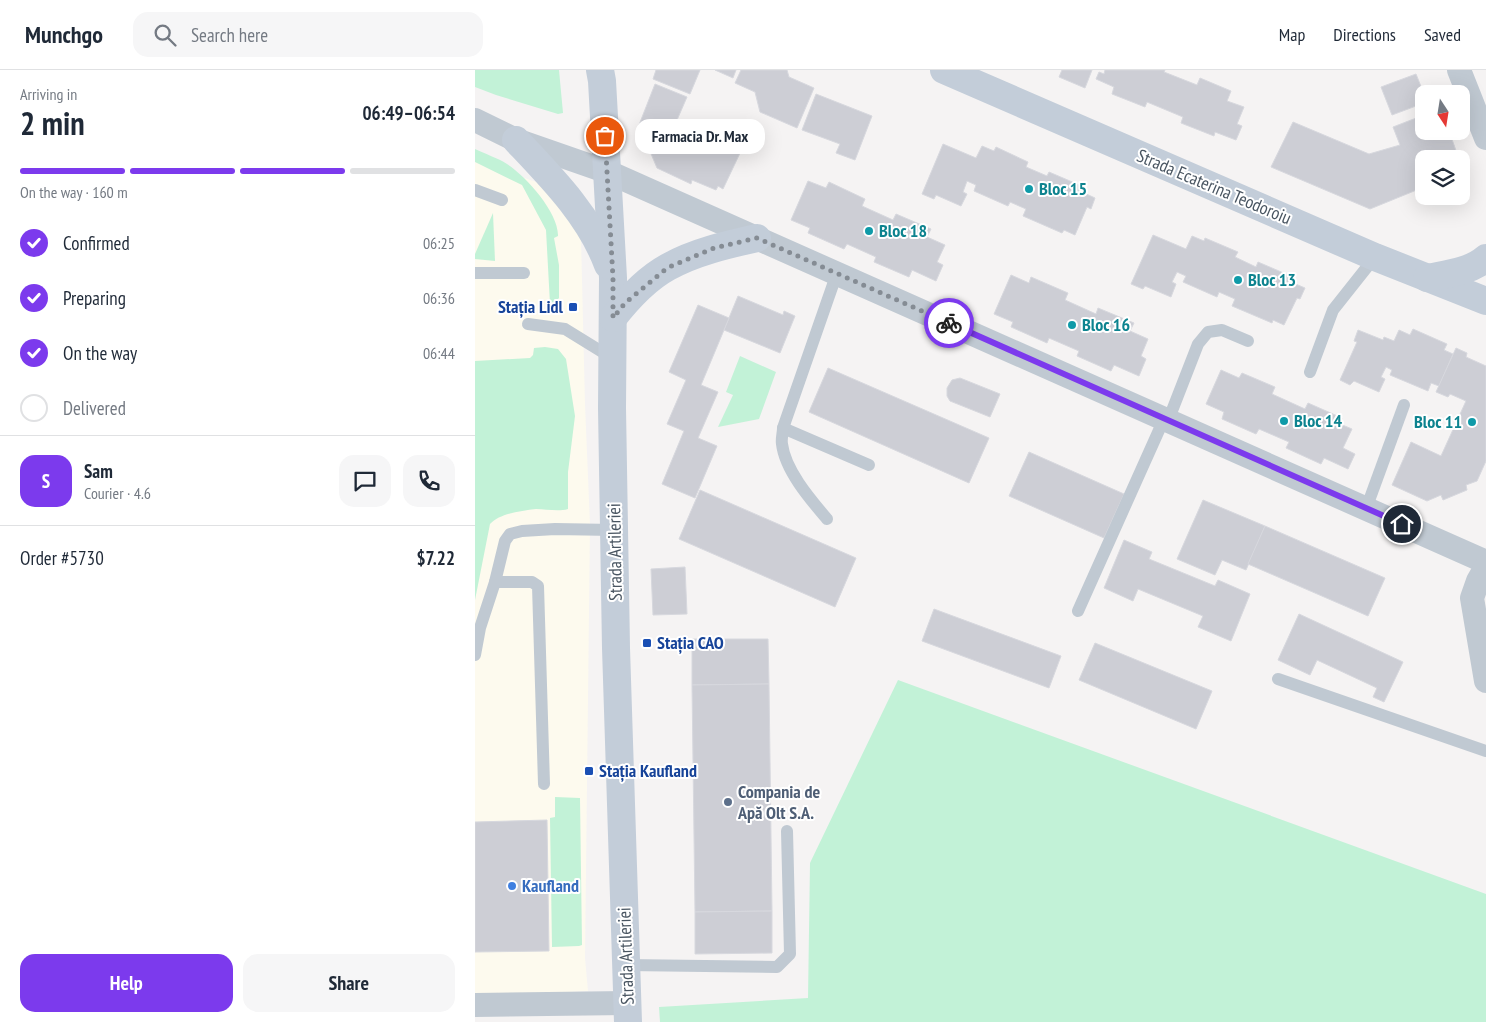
<!DOCTYPE html>
<meta charset="utf-8">
<style>
body{margin:0;font-family:"PT Sans Narrow",sans-serif;background:#f6f6f7;color:#1f2937;height:100vh;display:flex;flex-direction:column;font-size:19px;white-space:nowrap}
*{box-sizing:border-box;margin:0}
p{font-size:16px;color:#747a83}
.icon{flex:none;width:28px;height:28px;fill:none;stroke:currentColor;stroke-width:2;stroke-linecap:round;stroke-linejoin:round}
.map{position:relative;flex:1;overflow:hidden}
.panel{display:flex;flex-direction:column;background:#fff;width:475px}
.panel>*{flex:none}
.needle{width:32px;rotate:168deg}
.fabs{position:absolute;left:940px;top:15px;display:grid;gap:10px}
.fabs a{display:grid;place-items:center;width:55px;height:55px;border-radius:10px;background:#fff;box-shadow:0 5px 20px #0002;font-size:25px}
.pin{position:absolute;display:grid;place-items:center;width:42px;height:42px;color:#fff;margin:-21px;border:2px solid #fff;border-radius:50%;box-shadow:0 1px 5px #0007}
.courier{position:absolute;display:grid;place-items:center;width:50px;height:50px;margin:-25px;border:4px solid #7c3aed;border-radius:50%;background:#fff;color:#222;box-shadow:0 1px 6px #0007}
.bubble{position:absolute;height:35px;border-radius:15px;background:#fff;box-shadow:0 5px 20px #0002;font-size:16px;font-weight:800;line-height:35px;text-align:center}
.overview em{font-style:normal;font-weight:800}
.overview div{display:flex;flex-direction:column-reverse}
.overview{display:flex;align-items:center;justify-content:space-between;height:85px;padding:0 20px}
h1{font-size:32px;font-weight:800;line-height:38px}
.bar{display:grid;grid-template-columns:repeat(4,1fr);gap:8px 5px;align-content:center;height:60px;padding:0 20px}
.bar i{height:6px;border-radius:4px;background:#e0e1e3}
.bar .on{background:#7c3aed}
.bar p{grid-column:span 4}
.line{display:flex;align-items:center;gap:12px;padding:0 20px;border-top:1px solid #e0e1e3}
.line div{flex:1}
.round{display:grid;place-items:center;flex:none;width:52px;height:52px;border-radius:15px;background:#f6f6f7}
ol{padding:0 20px;list-style:none}
li{display:flex;align-items:center;gap:15px;height:55px}
li p{margin-inline-start:auto}
li .icon{padding:5px;border-radius:50%;background:#7c3aed;color:#fff;stroke-width:4}
li:last-child{color:#747a83}
li i{width:28px;height:28px;border:2px solid #e0e1e3;border-radius:50%}
.button{display:flex;gap:10px;margin-top:auto;padding:10px 20px}
.button a{flex:1;height:58px;border-radius:15px;background:#7c3aed;color:#fff;font-size:20px;font-weight:800;line-height:58px;text-align:center}
.button a+a{background:#f6f6f7;color:#1f2937}
header{display:flex;align-items:center;gap:30px;box-sizing:border-box;height:70px;padding:0 25px;background:#fff;border-bottom:1px solid #e0e1e3}
header strong{font-size:24px}
nav{display:flex;gap:28px;margin-inline-start:auto;font-size:18px}
.search{width:350px;height:45px;background:#f6f6f7;display:flex;align-items:center;gap:12px;box-sizing:border-box;padding:0 18px;border-radius:15px;color:#747a83;font-size:19px}
main{display:flex;flex:1;min-height:0}
.map>svg:first-child{display:block}
</style>
<header>
<strong>Munchgo</strong>
<div class="search"><svg class="icon" aria-label="search" viewBox="0 0 24 24"><circle cx="10" cy="10" r="6"/><path d="M15 15l6 6"/></svg>Search here</div>
<nav><a>Map</a><a>Directions</a><a>Saved</a></nav>
</header>
<main>
<section class="panel">
<div class="overview"><div><h1>2 min</h1><p>Arriving in</p></div><em>06:49–06:54</em></div>
<div class="bar"><i class="on"></i><i class="on"></i><i class="on"></i><i></i><p>On the way · 160 m</p></div>
<ol>
<li><svg class="icon" aria-label="check" viewBox="0 0 24 24"><path d="M5 12l5 5 9-10"/></svg>Confirmed<p>06:25</p></li>
<li><svg class="icon" aria-label="check" viewBox="0 0 24 24"><path d="M5 12l5 5 9-10"/></svg>Preparing<p>06:36</p></li>
<li><svg class="icon" aria-label="check" viewBox="0 0 24 24"><path d="M5 12l5 5 9-10"/></svg>On the way<p>06:44</p></li>
<li><i></i>Delivered</li>
</ol>
<div class="line" style="height:90px"><b class="round" style="background:#7c3aed;color:#fff">S</b><div><b>Sam</b><p>Courier · 4.6</p></div><a class="round"><svg class="icon" aria-label="chat" viewBox="0 0 24 24"><path d="M4 5h16v11H9l-5 4z"/></svg></a><a class="round"><svg class="icon" aria-label="phone" viewBox="0 0 24 24"><path d="M5 4h4l2 5-3 2q2 4 5 5l2-3 5 2v4C11 20 4 13 5 4z"/></svg></a></div>
<div class="line" style="height:65px"><div>Order #5730</div><b>$7.22</b></div>
<div class="button"><a>Help</a><a>Share</a></div>
</section>
<div class="map">
<svg width="1011" height="952" viewBox="0 0 1011 952">
<rect width="100%" height="100%" fill="#f5f3f3"/>
<!-- commercial -->
<polygon fill="#fdfaee" points="0,91 105,127 110,334 115,455 110,888 113,921 0,927"/>
<!-- green -->
<g fill="#c2f2d7">
<polygon points="0,0 84,0 88,43 83,44 21,25 0,17"/>
<path d="M0 79C10 84 23 88 32 94 51 106 84 143 83 166L79 168 84 195V228L79 233 75 234 71 160 47 115 0 92Z"/>
<polygon points="18,143 20,191 0,189 0,184"/>
<path d="M70 277 83 279 91 289 100 346 93 402V439C83 442 71 439 61 439 46 441 25 443 15 454L0 530V291L55 288 58 285 59 278Z"/>
<polygon points="265,286 301,302 284,349 243,357 258,325 251,322"/>
<polygon points="423,610 1011,824 1011,952 185,952 184,937 333,928 335,793"/>
<polygon points="80,727 105,728 107,875 104,876 77,877 75,748 80,747"/>
</g>
<!-- building -->
<g fill="#cdced5" stroke="#d7d8de">
<polygon points="181,0 225,0 215,24 178,9"/>
<polygon points="240,0 261,0 258,8"/>
<polygon points="266,0 312,0 314,7 339,18 322,58 285,42 280,22 260,13"/>
<polygon points="587,0 617,0 610,18 584,7"/>
<polygon points="630,0 690,0 689,2 722,15 725,8 756,21 752,31 769,37 762,54 767,56 761,70 740,62 739,66 706,53 708,47 672,32 670,37 637,24 639,17 621,9 624,2 629,4"/>
<polygon points="941,4 949,24 949,33 917,45 906,17"/>
<polygon points="180,14 212,27 202,50 211,63 236,75 238,69 266,81 248,119 243,116 241,120 217,110 216,114 182,98 164,55"/>
<polygon points="341,24 397,46 380,90 361,83 365,74 327,60"/>
<polygon points="949,45 949,61 974,61 984,89 949,89 949,117 895,139 796,97 818,52 894,84 925,75 918,57"/>
<polygon points="468,74 501,88 507,76 519,81 521,77 553,92 551,97 572,106 574,102 609,117 607,122 620,128 616,139 612,137 600,165 589,160 587,163 548,146 551,139 535,132 533,136 499,121 501,115 492,111 488,122 492,124 486,136 461,125 459,129 447,124"/>
<polygon points="333,111 351,118 354,112 390,129 387,136 418,150 421,144 456,159 452,167 470,175 462,192 468,195 461,211 437,200 434,207 399,192 401,187 372,174 369,179 333,163 335,158 316,150"/>
<polygon points="678,165 711,179 717,166 729,171 730,168 763,182 760,187 781,197 783,192 818,207 816,212 830,218 825,229 822,228 809,255 798,250 797,253 757,236 760,229 744,222 742,227 708,212 711,206 702,202 697,212 701,214 696,227 670,216 668,219 656,214"/>
<polygon points="536,205 554,213 556,207 593,223 590,230 621,244 623,238 659,253 655,261 673,269 666,286 671,289 664,306 639,295 636,301 602,286 604,281 574,268 572,273 536,257 538,252 519,244"/>
<polygon points="263,226 308,245 309,241 320,246 305,283 249,260"/>
<polygon points="223,235 254,248 226,315 243,322 223,368 242,376 220,428 187,414 209,361 192,354 211,310 194,302"/>
<polygon points="938,259 972,274 969,280 978,284 964,316 956,313 953,321 915,305 917,300 911,297 906,307 910,309 904,322 879,311 875,315 865,310 882,272 879,271 883,260 908,270 909,267 919,271 924,260 935,265"/>
<polygon points="981,278 992,283 991,287 1011,296 1011,391 1002,411 991,415 992,420 968,430 966,425 952,431 917,415 936,372 966,386 991,331 975,324 973,327 961,322"/>
<polygon points="353,298 514,368 494,413 334,342"/>
<polygon points="746,300 764,308 767,303 800,317 797,324 830,339 833,333 867,348 865,354 877,359 868,378 880,384 873,399 849,388 846,394 811,378 814,372 784,359 781,364 747,349 749,342 731,334"/>
<polygon points="485,308 525,324 515,347 475,331 472,326 472,318 477,310"/>
<polygon points="554,382 649,424 629,468 534,426"/>
<polygon points="225,420 381,488 360,537 204,469"/>
<polygon points="728,430 790,456 771,500 747,490 740,505 702,489"/>
<polygon points="790,456 910,508 893,546 773,494"/>
<polygon points="649,470 677,482 674,489 740,516 743,510 775,524 756,571 723,557 728,546 663,519 658,531 629,518"/>
<polygon points="210,497 212,544 178,545 176,499"/>
<polygon points="459,539 586,586 574,618 447,571"/>
<polygon points="824,544 928,592 909,632 898,627 902,618 842,590 835,605 803,590"/>
<polygon points="217,569 293,569 294,614 217,615"/>
<polygon points="620,573 737,621 721,659 604,610"/>
<polygon points="294,614 297,841 220,842 217,615"/>
<polygon points="72,750 74,881 0,882 0,752"/>
<polygon points="297,841 297,883 220,884 220,842"/>
</g>
<g fill="none" stroke-linecap="round" stroke-linejoin="round">
<!-- lane -->
<g stroke="#c0c9d2" stroke-width="12">
<polyline points="0,120 27,130"/>
<polyline points="0,203 49,203"/>
<polyline points="53,254 90,259 137,288"/>
<polyline points="835,302 858,240 900,187"/>
<polyline points="693,351 723,274 733,262 747,260 773,271"/>
<polyline points="308,358 394,395"/>
<polyline points="891,439 929,335"/>
<path d="M352 449C335 429 310 400 307 374 306 369 308 363 308 358L362 203"/>
<polyline points="20,512 57,512 63,516 69,714"/>
<polyline points="603,541 689,349"/>
<polyline points="0,585 5,558 20,512 30,471 35,464 47,461 80,459 139,460"/>
<polyline points="803,609 1011,681"/>
<polyline points="151,895 302,897 315,884 312,761"/>
</g>
<!-- street -->
<g stroke="#c0c9d2" stroke-width="24">
<polyline points="984,0 1011,68"/>
<polyline points="0,50 41,70 133,102 1011,492"/>
<polyline points="1011,497 1003,511 997,528 1011,611"/>
<polyline points="0,935 152,933"/>
</g>
<!-- secondary -->
<g stroke="#c3cdd9" stroke-width="28">
<polyline points="125,0 127,11 138,208 137,338 141,578 153,952"/>
<polyline points="469,0 900,187 1011,231"/>
<path d="M41 70C76 107 115 146 133 195"/>
<path d="M952 208C971 204 995 202 1011 188"/>
<path d="M138 248C152 230 173 208 193 197 220 182 251 175 282 168"/>
</g>
</g>
<g fill="none" stroke-linecap="round" stroke-linejoin="round">
<!-- done -->
<polyline stroke="#858c94" stroke-width="5" stroke-dasharray="0 9" points="130,66 138,208 138,248 150,233 192,198 239,178 282,168 474,253"/>
<!-- route -->
<polyline stroke="#7c3aed" stroke-width="6" points="474,253 927,454"/>
</g>
<!-- markers -->
<g fill="#0f9aa8" stroke="#fff" stroke-width="2">
<circle cx="554" cy="119" r="5"/>
<circle cx="394" cy="161" r="5"/>
<circle cx="763" cy="210" r="5"/>
<circle cx="597" cy="255" r="5"/>
<circle cx="809" cy="351" r="5"/>
<circle cx="997" cy="352" r="5"/>
</g>
<g fill="#1a4fb4" stroke="#fff" stroke-width="2">
<rect x="93" y="232" width="10" height="10" rx="2.5"/>
<rect x="167" y="568" width="10" height="10" rx="2.5"/>
<rect x="109" y="696" width="10" height="10" rx="2.5"/>
</g>
<circle fill="#5c6f8a" stroke="#fff" stroke-width="2" cx="253" cy="732" r="5"/>
<circle fill="#3f7fe0" stroke="#fff" stroke-width="2" cx="37" cy="816" r="5"/>
<g text-anchor="middle" stroke-width="4" stroke-linejoin="round" paint-order="stroke">
<!-- street labels -->
<g font-size="18" fill="#495561" stroke="#fff">
<text transform="translate(739 117) rotate(23)" y="6">Strada Ecaterina Teodoroiu</text>
<text transform="translate(140 482) rotate(-91)" y="6">Strada Artileriei</text>
<text transform="translate(151 886) rotate(-92)" y="6">Strada Artileriei</text>
</g>
<!-- culture labels -->
<g font-size="18" font-weight="bold" fill="#0d838f" stroke="#fff" text-anchor="start">
<text x="564" y="125">Bloc 15</text>
<text x="404" y="167">Bloc 18</text>
<text x="773" y="216">Bloc 13</text>
<text x="607" y="261">Bloc 16</text>
<text x="819" y="357">Bloc 14</text>
<text x="987" y="358" text-anchor="end">Bloc 11</text>
</g>
<!-- transit labels -->
<g font-size="18" font-weight="bold" fill="#164399" stroke="#fff" text-anchor="start">
<text x="88" y="243" text-anchor="end">Stația Lidl</text>
<text x="182" y="579">Stația CAO</text>
<text x="124" y="707">Stația Kaufland</text>
</g>
<!-- service labels -->
<g font-size="18" font-weight="bold" fill="#4e5e75" stroke="#fff" text-anchor="start">
<text x="263" y="728">Compania de<tspan x="263" dy="21">Apă Olt S.A.</tspan></text>
</g>
<!-- shop labels -->
<g font-size="18" font-weight="bold" fill="#366cbe" stroke="#fff" text-anchor="start">
<text x="47" y="822">Kaufland</text>
</g>
</g>
</svg>
<div class="fabs">
<a><svg class="needle" viewBox="-14 -14 28 28"><path d="M0-13l5 13h-10z" fill="#e53935"/><path d="M0 13l5-13h-10z" fill="#747a83"/></svg></a>
<a><svg class="icon" aria-label="layers" viewBox="0 0 24 24"><path d="M12 4l9 5-9 5-9-5zM3 14l9 5 9-5"/></svg></a>
</div>
<div class="pin" style="left:130px;top:66px;background:#ea580c"><svg class="icon" aria-label="bag" viewBox="0 0 24 24"><path d="M5 8h14l-1 12H6zM9 8a3 3 0 0 1 6 0"/></svg></div>
<div class="pin" style="left:927px;top:454px;background:#1f2937"><svg class="icon" aria-label="home" viewBox="0 0 24 24"><path d="M3 11l9-7 9 7M6 9v11h12V9"/></svg></div>
<div class="courier" style="left:474px;top:253px"><svg class="icon" aria-label="bike" viewBox="0 0 24 24"><circle cx="6" cy="16" r="4"/><circle cx="18" cy="16" r="4"/><path d="M6 16l4-8h5l3 8M10 8l3 8H6M13 5h3"/></svg></div>
<div class="bubble" style="left:160px;top:49px;width:130px">Farmacia Dr. Max</div>
</div>
</main>
